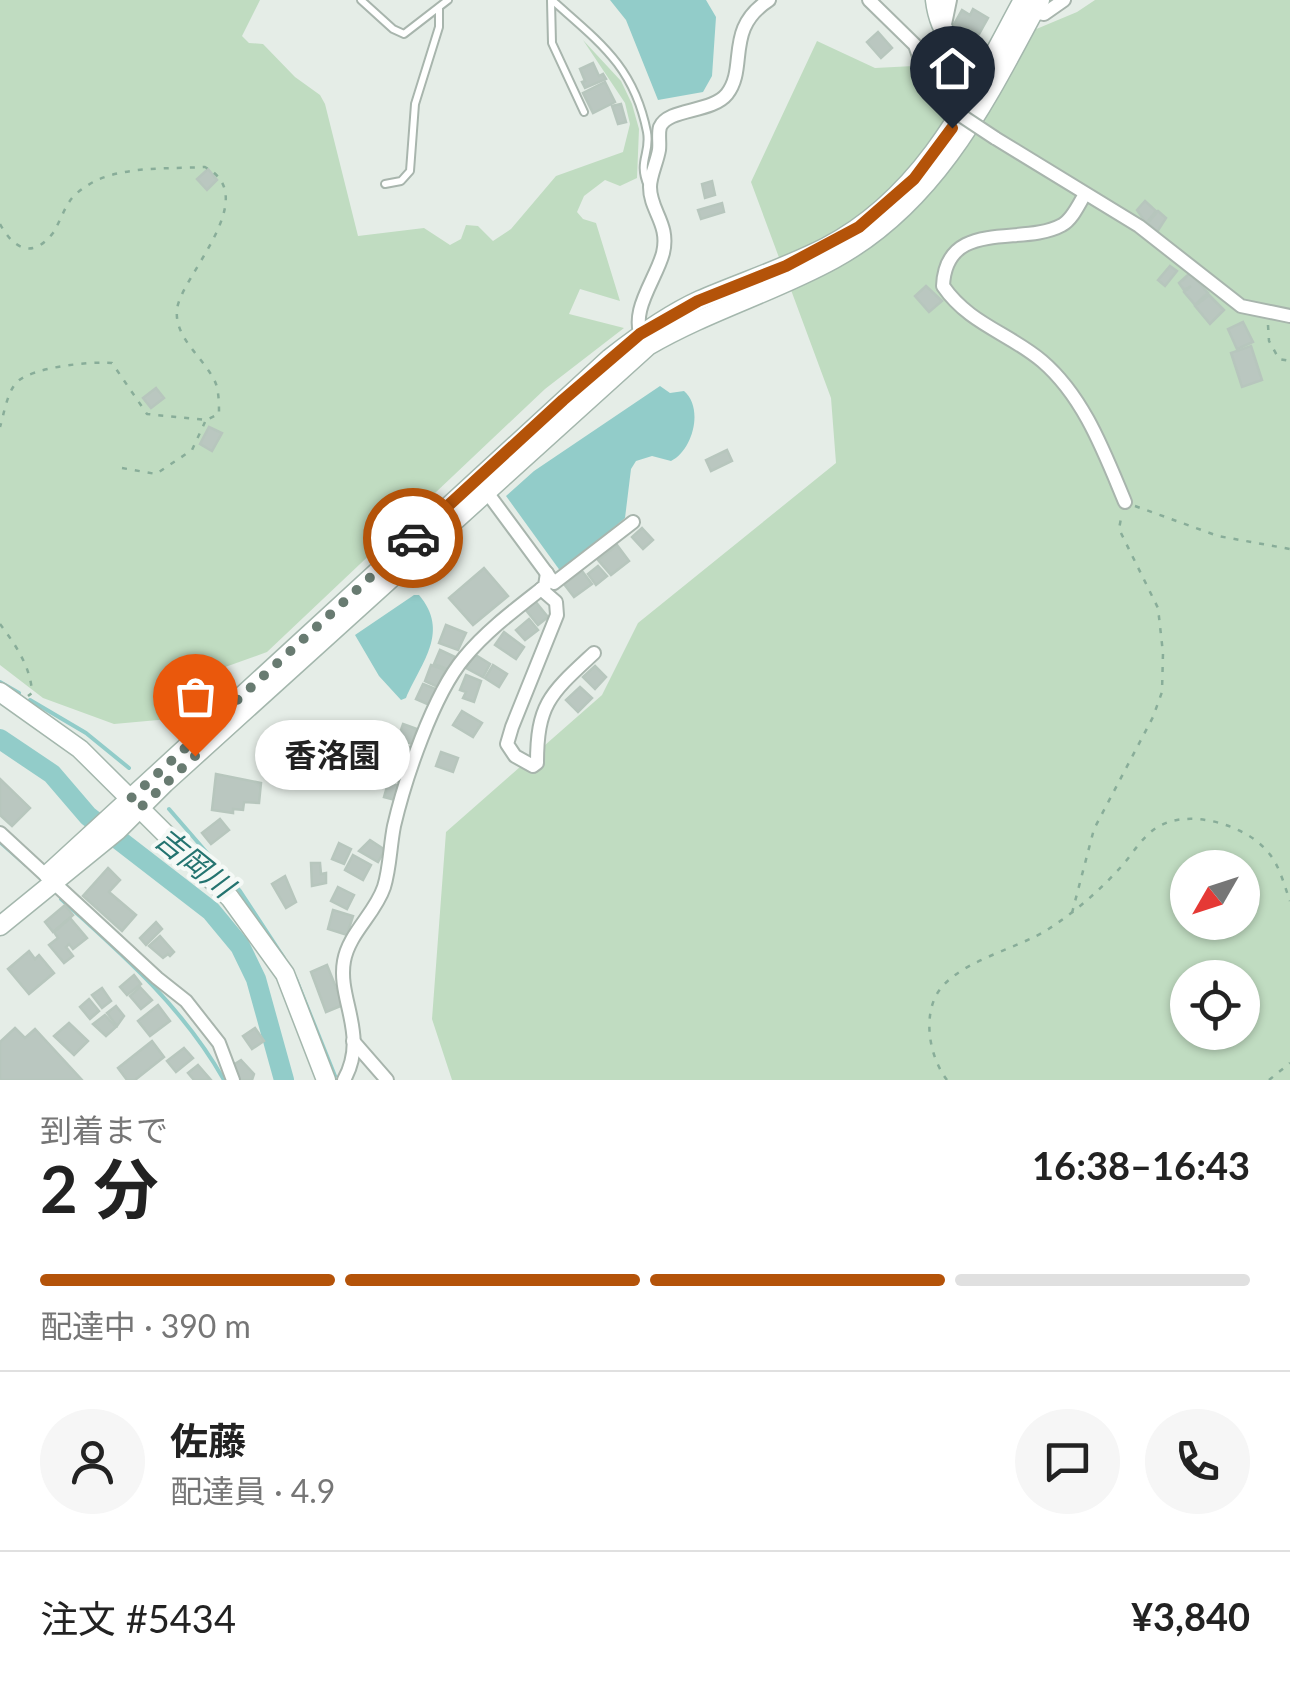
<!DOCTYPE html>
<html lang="ja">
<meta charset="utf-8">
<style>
body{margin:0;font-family:Lato,"Noto Sans JP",sans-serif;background:#f6f6f6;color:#222;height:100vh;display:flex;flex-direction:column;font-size:38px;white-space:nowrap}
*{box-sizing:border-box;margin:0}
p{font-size:32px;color:#767676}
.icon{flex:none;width:55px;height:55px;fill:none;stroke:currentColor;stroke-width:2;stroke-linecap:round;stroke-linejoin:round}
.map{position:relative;height:1080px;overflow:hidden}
.sheet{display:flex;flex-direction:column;background:#fff;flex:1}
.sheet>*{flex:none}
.needle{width:65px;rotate:231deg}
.fabs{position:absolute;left:1170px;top:850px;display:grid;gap:20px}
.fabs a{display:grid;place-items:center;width:90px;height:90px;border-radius:50%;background:#fff;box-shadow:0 2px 8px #0004;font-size:50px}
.pin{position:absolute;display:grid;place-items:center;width:85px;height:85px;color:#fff;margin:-102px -42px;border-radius:50% 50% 50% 0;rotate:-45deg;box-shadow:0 0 10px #0007}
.pin .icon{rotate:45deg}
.courier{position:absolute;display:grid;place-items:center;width:100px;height:100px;margin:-50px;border:8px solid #b45309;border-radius:50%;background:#fff;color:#222;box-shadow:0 2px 12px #0007}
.bubble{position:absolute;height:70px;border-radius:35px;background:#fff;box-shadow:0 2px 8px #0004;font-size:32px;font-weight:700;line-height:70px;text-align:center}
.overview em{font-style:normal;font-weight:700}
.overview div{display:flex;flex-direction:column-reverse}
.overview{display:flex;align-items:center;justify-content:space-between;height:170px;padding:0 40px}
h1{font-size:65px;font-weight:700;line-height:75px}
.bar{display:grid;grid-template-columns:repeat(4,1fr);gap:15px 10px;align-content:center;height:120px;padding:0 40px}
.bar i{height:12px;border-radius:8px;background:#e0e0e0}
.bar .selected{background:#b45309}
.bar p{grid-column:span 4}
.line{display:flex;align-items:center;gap:25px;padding:0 40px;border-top:2px solid #e0e0e0}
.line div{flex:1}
.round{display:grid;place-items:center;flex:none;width:105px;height:105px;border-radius:52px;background:#f6f6f6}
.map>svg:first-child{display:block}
</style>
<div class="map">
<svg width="1290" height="1080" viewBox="0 0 1290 1080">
<rect width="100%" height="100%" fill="#e5ede7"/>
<!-- green -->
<g fill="#c0dcc1" fill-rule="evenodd">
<polygon points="0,0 260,0 242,36 249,43 263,44 295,77 320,95 325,104 358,236 424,228 450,245 461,239 466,225 478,226 493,241 511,229 556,176 623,152 630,124 625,103 583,40 621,81 632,104 639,129 637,178 620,186 605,180 584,196 577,212 583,219 596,223 620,301 580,289 569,314 624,328 545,389 267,652 200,676 184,692 191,717 114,724 43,698 0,665"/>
<path d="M1095 0H1290V1080H452L432 1019 446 832 602 695 638 623 836 463 831 398 751 182 817 41 875 68 952 64 1077 12ZM1188 868H1242V922H1188ZM1188 978H1242V1032H1188Z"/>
</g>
<!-- water -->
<g fill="#92ccc9">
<polygon points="610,0 706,0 716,17 712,76 703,92 658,100 626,20"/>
<path d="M660 386 670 393 684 391C704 408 693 450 671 461L652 456 636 461 631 469 625 518 561 572 506 496 534 471Z"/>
<path d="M414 595H419C450 632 422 661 406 698L401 700 379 676 355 635Z"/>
</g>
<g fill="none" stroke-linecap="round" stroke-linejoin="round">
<!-- stream -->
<g stroke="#92ccc9" stroke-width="4">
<polyline points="0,682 19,693"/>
<polyline points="30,700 86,733 129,768"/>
<polyline points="169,809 240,891 284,958"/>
<polyline points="0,842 26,865"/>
<path d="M61 899C122 954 183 1007 224 1080"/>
<polyline points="296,979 335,1076"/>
</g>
<!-- river -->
<polyline stroke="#92ccc9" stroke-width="20" points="0,739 52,774 88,816 211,911 240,946 256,979 284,1080"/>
</g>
<!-- building -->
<g fill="#bac7c0" stroke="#b7c6bd" stroke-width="2.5">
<polygon points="973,9 988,18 979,34 965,27 962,31 953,26 962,10 970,15"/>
<polygon points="878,32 892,48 881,58 867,42"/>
<polygon points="593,63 599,76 603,74 606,79 585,88 582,82 585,81 580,69"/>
<polygon points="605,82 615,102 593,113 583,93"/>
<polygon points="621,104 626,122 618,124 612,106"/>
<polygon points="208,169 217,180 207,190 197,179"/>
<polygon points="712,181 715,195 705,198 702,184"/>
<polygon points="1145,201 1156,211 1146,223 1137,210"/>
<polygon points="722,203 724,212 701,219 698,210"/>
<polygon points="1158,211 1166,218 1157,232 1148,223"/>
<polygon points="1170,266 1177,271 1165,286 1158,280"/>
<polygon points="1190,273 1208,293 1195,305 1184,292 1191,286 1184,290 1179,283"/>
<polygon points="926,286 942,301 929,312 915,296"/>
<polygon points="1209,295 1224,310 1210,324 1195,306"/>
<polygon points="1243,322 1253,342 1237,349 1228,329"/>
<polygon points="1251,346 1262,380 1242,387 1231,353"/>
<polygon points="156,388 164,398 151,408 143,398"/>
<polygon points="209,427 222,433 212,451 200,444"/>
<polygon points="727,450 732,461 711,471 706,460"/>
<polygon points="642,528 653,540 643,549 632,537"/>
<polygon points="617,545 629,561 611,575 598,560"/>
<polygon points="598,566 607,576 596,585 588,574"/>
<polygon points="484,568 508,596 473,625 449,598"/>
<polygon points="582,571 592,584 574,597 564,584"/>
<polygon points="535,601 548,617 538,625 525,609"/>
<polygon points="529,619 538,630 525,640 516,630"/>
<polygon points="446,625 466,633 458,650 439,643"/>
<polygon points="504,632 524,647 516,659 495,645"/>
<polygon points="440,650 455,657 450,670 434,664"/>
<polygon points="474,654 490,664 483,677 466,668"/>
<polygon points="431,665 445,670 438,687 425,681"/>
<polygon points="493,665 507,674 499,687 485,678"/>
<polygon points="595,666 606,677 595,689 583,677"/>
<polygon points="466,675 481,681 474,702 463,698 466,692 460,690"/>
<polygon points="423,684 438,690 432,706 416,699"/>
<polygon points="580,687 592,698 578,712 566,700"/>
<polygon points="462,711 482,723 473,737 453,725"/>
<polygon points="403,724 417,729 412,744 398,739"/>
<polygon points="397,743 416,749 411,765 392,759"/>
<polygon points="441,752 458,758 453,772 436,766"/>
<polygon points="391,764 408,769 404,783 387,778"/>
<polygon points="216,774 261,783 259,803 244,802 243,810 233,809 233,813 212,810"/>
<polygon points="0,779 30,808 12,826 0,815"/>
<polygon points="388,783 403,787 399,801 384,797"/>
<polygon points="220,819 229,830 211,844 202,833"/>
<polygon points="370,840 385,850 378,862 359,851"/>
<polygon points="339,843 351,849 344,864 332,859"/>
<polygon points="353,855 371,865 363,880 345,870"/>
<polygon points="311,863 320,863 321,874 326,873 326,883 312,886"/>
<polygon points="108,868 120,880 109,892 136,915 122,931 83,896"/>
<polygon points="285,876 296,902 286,908 272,884"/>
<polygon points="338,887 354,895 347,909 331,901"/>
<polygon points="65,905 73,915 53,932 45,922"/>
<polygon points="333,910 353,916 347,935 328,929"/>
<polygon points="70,918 87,938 73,949 69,944 66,947 73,956 64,963 49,945 58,938 54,932"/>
<polygon points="156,922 162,929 146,945 140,938"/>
<polygon points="160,936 174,952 170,956 168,954 163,958 149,946"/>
<polygon points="29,951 35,959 39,955 54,973 29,994 8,969"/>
<polygon points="327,965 343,1005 326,1012 311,972"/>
<polygon points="134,975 141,984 127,995 120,987"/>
<polygon points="140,987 152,1000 141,1009 130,996"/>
<polygon points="102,988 111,1001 102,1008 92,995"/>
<polygon points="89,999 99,1011 90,1019 80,1007"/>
<polygon points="158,1005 170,1021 150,1036 138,1021"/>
<polygon points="116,1006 124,1016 117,1026 107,1013"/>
<polygon points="105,1015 116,1027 106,1036 93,1024"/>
<polygon points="69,1023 88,1041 74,1055 54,1036"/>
<polygon points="15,1028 25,1038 35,1029 82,1080 0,1080 0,1042"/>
<polygon points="255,1028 264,1041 252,1049 243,1036"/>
<polygon points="152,1041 164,1057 135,1080 127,1080 118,1068"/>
<polygon points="184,1048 193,1058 176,1072 167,1061"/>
<polygon points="241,1060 254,1074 252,1080 239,1080 230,1067"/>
<polygon points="198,1065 211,1080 194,1080 188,1073"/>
</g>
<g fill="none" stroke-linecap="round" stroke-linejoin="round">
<defs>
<g id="lane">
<polyline points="361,0 393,29 404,34 448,0"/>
<path d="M552 0C599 42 634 66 647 132 651 154 637 161 648 186"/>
<polyline points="551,1 552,43 584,112"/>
<polyline points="385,184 401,181 410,171 415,104 439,27 439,9"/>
</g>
<g id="street">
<polyline points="869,0 915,45 933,97"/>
<polyline points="1034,12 1044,14 1064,0"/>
<polyline points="944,29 950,0"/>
<polyline points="995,138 1139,226 1241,306 1290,316"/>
<path d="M1085 194C1079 204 1072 220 1062 225 1022 247 946 217 943 286 969 324 1009 333 1042 361 1084 397 1104 452 1125 502"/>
<path d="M643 340C628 312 656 280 663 253 670 224 650 211 650 187 650 176 657 162 659 150 660 144 658 133 660 127 668 108 712 113 727 94 748 67 724 29 769 0"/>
<polyline points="486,491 554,583 633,522"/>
<path d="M541 589 556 602 557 615 512 727 507 744 515 756 533 766 537 763C537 703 551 693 594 653"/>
<polyline points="0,833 157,978 186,1001 219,1043 233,1080"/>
<polyline points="353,1041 387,1080"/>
<path d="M344 1080C369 1035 337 999 344 961 349 933 375 914 384 887 390 868 390 846 394 826 405 779 433 695 464 658 487 630 517 608 545 586L547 573"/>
</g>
<g id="secondary">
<path d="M935 0C939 35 960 59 993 72"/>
<polyline points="0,692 80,749 230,898 285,974 326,1080"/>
<path d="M48 874 610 358C638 336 667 315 700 300 742 282 785 268 826 247 926 195 972 94 1023 0"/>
<path d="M0 926 118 830 165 783 648 346C708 311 774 292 834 259 937 203 987 99 1040 0"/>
</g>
</defs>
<!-- lane casing -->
<use href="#lane" stroke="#a8b5ad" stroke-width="10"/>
<!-- street casing -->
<use href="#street" stroke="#a8b5ad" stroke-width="16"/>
<!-- secondary casing -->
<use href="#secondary" stroke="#a4b7ad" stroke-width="21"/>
<!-- path -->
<g stroke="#88ad99" stroke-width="2.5" stroke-dasharray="5 8" stroke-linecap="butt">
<path d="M0 224C13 248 32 260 53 233 60 222 64 208 72 198 78 191 89 184 97 180 130 166 170 169 205 167 264 197 179 278 177 310 174 339 206 359 216 384 219 393 219 405 219 414L206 420 147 414 112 363C92 361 32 367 17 382 7 392 4 414 0 427"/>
<polyline points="1268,325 1269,341 1279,359 1290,361"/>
<polyline points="122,468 156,474 192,450 205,422"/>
<polyline points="1135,506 1218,536 1290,549"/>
<path d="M0 624C15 644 31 667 32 693L28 696"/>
<polyline points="1072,913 1094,829 1153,717 1162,692 1163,653 1158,608 1119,529 1122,513"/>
<path d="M947 1080C931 1059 924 1025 934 1000 949 962 1018 950 1050 928 1076 911 1099 891 1120 868 1132 855 1141 838 1156 828 1188 807 1246 825 1268 852 1280 866 1284 885 1290 901"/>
<polyline points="1269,1080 1290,1063"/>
</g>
<!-- lane -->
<use href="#lane" stroke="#fff" stroke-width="6"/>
<!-- street -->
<use href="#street" stroke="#fff" stroke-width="12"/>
<!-- secondary -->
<use href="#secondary" stroke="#fff" stroke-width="18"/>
<defs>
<polyline id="street-bridge" points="933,97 995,138"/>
</defs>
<!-- street-bridge casing -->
<use href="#street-bridge" stroke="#a8b5ad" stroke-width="16" stroke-linecap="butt"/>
<!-- street-bridge -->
<use href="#street-bridge" stroke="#fff" stroke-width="12"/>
</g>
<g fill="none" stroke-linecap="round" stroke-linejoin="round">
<!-- done -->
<polyline stroke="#687b71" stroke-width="10" stroke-dasharray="0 18" points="195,756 140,808 131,798 413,538"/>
<!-- route -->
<polyline stroke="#b45309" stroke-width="12" points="413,538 563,400 640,334 698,301 786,266 859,227 914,179 952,128"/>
</g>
<g text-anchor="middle" stroke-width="8" stroke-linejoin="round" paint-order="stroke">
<!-- water labels -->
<g font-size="30" font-style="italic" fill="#247470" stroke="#f5f9f6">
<text transform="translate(194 863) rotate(39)" y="10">吉岡川</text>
</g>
</g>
</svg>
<div class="fabs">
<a><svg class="needle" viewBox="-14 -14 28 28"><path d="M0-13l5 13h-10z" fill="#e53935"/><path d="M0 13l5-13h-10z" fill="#767676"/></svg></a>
<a><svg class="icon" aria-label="locate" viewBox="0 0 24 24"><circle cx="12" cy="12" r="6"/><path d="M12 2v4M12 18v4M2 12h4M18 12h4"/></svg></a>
</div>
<div class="pin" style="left:195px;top:756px;background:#ea580c"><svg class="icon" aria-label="bag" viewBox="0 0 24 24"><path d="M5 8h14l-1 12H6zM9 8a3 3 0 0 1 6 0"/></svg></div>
<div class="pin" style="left:952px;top:128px;background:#1f2937"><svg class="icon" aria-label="home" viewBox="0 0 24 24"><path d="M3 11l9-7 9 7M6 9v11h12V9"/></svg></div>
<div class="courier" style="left:413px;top:538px"><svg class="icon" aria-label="car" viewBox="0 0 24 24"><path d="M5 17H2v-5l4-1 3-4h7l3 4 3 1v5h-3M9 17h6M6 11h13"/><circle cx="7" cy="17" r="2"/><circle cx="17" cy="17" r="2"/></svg></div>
<div class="bubble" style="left:255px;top:720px;width:155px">香洛園</div>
</div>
<section class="sheet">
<div class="overview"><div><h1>2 分</h1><p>到着まで</p></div><em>16:38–16:43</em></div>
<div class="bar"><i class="selected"></i><i class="selected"></i><i class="selected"></i><i></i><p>配達中 · 390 m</p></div>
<div class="line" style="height:180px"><a class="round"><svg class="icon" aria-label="person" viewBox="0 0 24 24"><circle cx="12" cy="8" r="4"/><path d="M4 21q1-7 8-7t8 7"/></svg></a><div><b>佐藤</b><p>配達員 · 4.9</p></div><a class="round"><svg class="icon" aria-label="chat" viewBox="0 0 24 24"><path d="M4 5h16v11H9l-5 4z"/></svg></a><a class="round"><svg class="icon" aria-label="phone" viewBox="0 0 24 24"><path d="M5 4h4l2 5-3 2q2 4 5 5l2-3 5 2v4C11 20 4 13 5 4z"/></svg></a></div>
<div class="line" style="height:130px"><div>注文 #5434</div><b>¥3,840</b></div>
</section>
